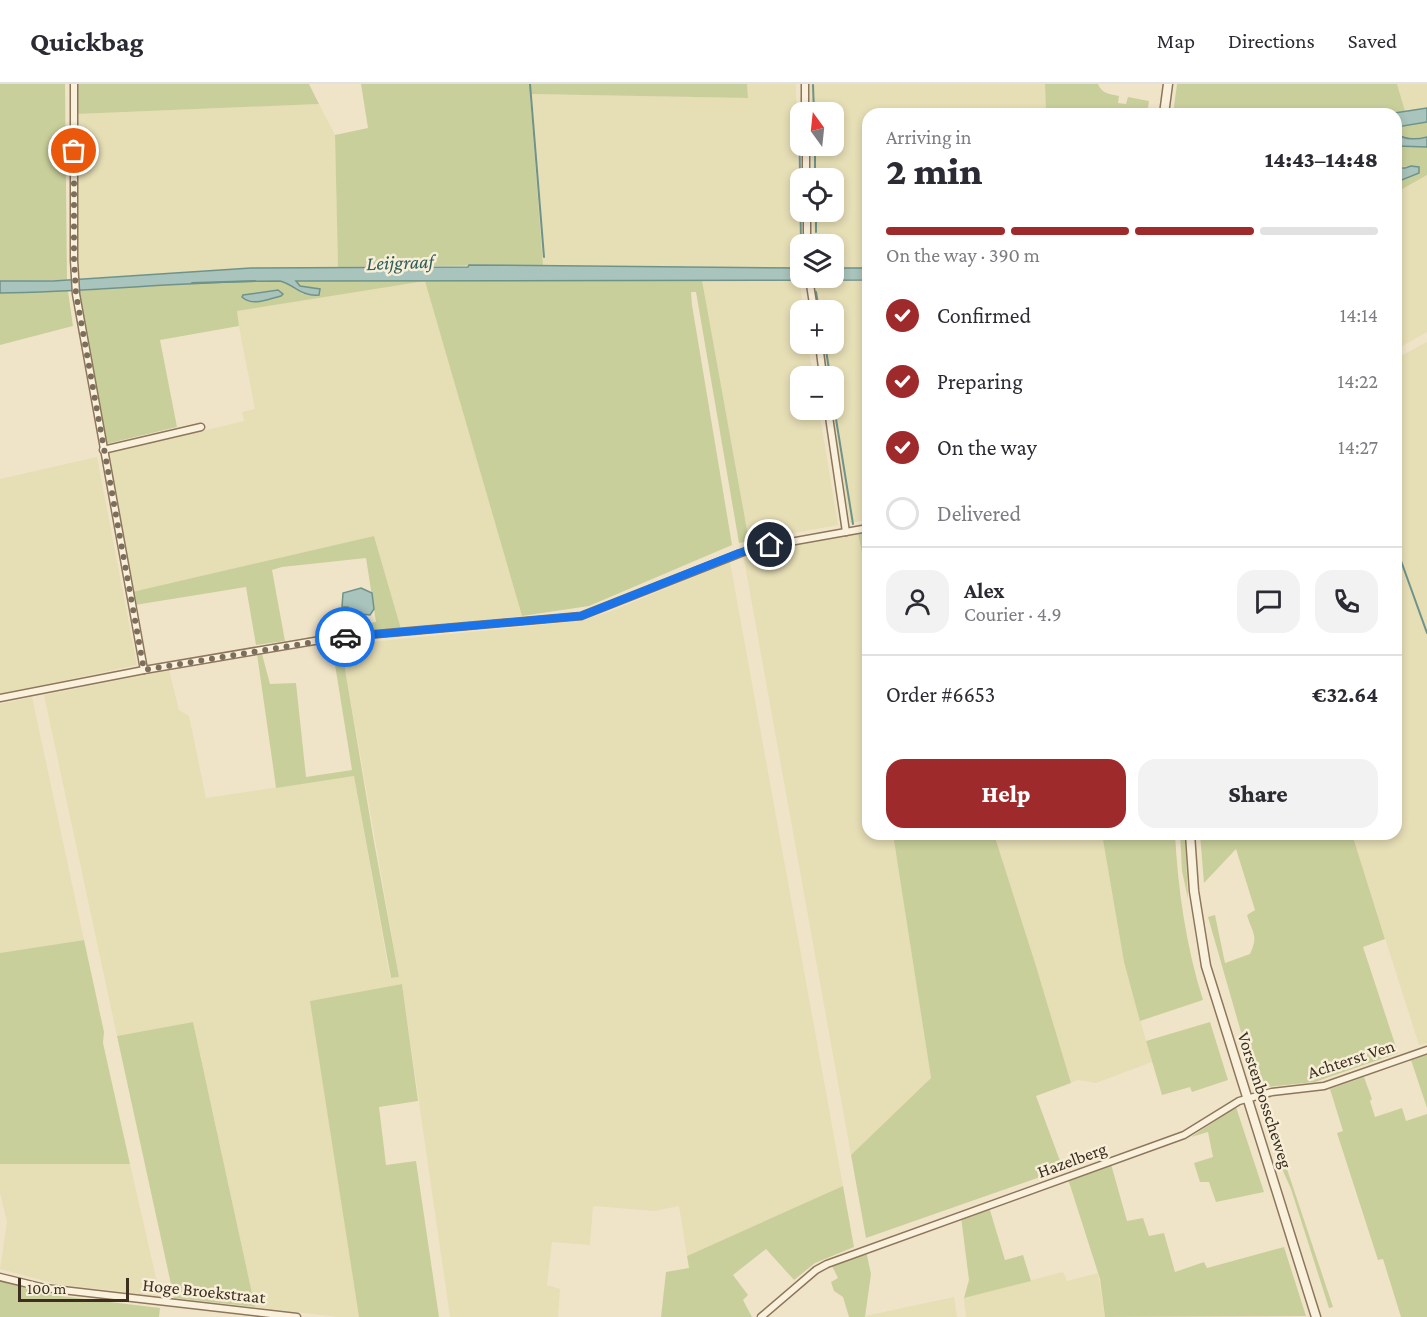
<!DOCTYPE html>
<meta charset="utf-8">
<style>
body{margin:0;font-family:"Crimson Pro",serif;background:#f2f2f3;color:#2b2b33;height:100vh;display:flex;flex-direction:column;font-size:22px;white-space:nowrap}
*{box-sizing:border-box;margin:0}
p{font-size:20px;color:#7c7c81}
.icon{flex:none;width:33px;height:33px;fill:none;stroke:currentColor;stroke-width:2;stroke-linecap:round;stroke-linejoin:round}
.map{position:relative;flex:1;overflow:hidden}
.drawer{position:absolute;left:862px;top:24px;width:540px;height:732px;display:flex;flex-direction:column;background:#fff;border-radius:18px;box-shadow:0 3px 9px #0003}
.drawer>*{flex:none}
.needle{width:39px;rotate:345deg}
.controls{position:absolute;left:790px;top:18px;display:grid;gap:12px}
.controls a{display:grid;place-items:center;width:54px;height:54px;border-radius:12px;background:#fff;box-shadow:0 3px 9px #0003;font-size:30px}
.scale{position:absolute;left:18px;bottom:15px;width:111px;box-sizing:border-box;padding-left:6px;border:3px solid #3d2e20;border-top:0;font-size:16px;line-height:21px;white-space:nowrap;color:#3d2e20;-webkit-text-stroke:4px #f7eed8;paint-order:stroke}
.pin{position:absolute;display:grid;place-items:center;width:51px;height:51px;color:#fff;margin:-26px;border:3px solid #fff;border-radius:50%;box-shadow:0 2px 6px #0007}
.courier{position:absolute;display:grid;place-items:center;width:60px;height:60px;margin:-30px;border:4px solid #1a73e8;border-radius:50%;background:#fff;color:#222;box-shadow:0 2px 8px #0007}
.summary em{font-style:normal;font-weight:800}
.summary div{display:flex;flex-direction:column-reverse}
.summary{display:flex;align-items:center;justify-content:space-between;height:102px;padding:0 24px}
h1{font-size:39px;font-weight:800;line-height:45px}
.bar{display:grid;grid-template-columns:repeat(4,1fr);gap:9px 6px;align-content:center;height:72px;padding:0 24px}
.bar i{height:8px;border-radius:4px;background:#e1e1e2}
.bar .on{background:#9e2a2b}
.bar p{grid-column:span 4}
.line{display:flex;align-items:center;gap:15px;padding:0 24px;border-top:2px solid #e1e1e2}
.line div{flex:1}
.round{display:grid;place-items:center;flex:none;width:63px;height:63px;border-radius:18px;background:#f2f2f3}
ol{padding:0 24px;list-style:none}
li{display:flex;align-items:center;gap:18px;height:66px}
li p{margin-inline-start:auto}
li .icon{padding:6px;border-radius:50%;background:#9e2a2b;color:#fff;stroke-width:4}
li:last-child{color:#7c7c81}
li i{width:33px;height:33px;border:3px solid #e1e1e2;border-radius:50%}
.primary-button{display:flex;gap:12px;margin-top:auto;padding:12px 24px}
.primary-button a{flex:1;height:69px;border-radius:18px;background:#9e2a2b;color:#fff;font-size:24px;font-weight:800;line-height:69px;text-align:center}
.primary-button a+a{background:#f2f2f3;color:#2b2b33}
header{display:flex;align-items:center;gap:36px;box-sizing:border-box;height:84px;padding:0 30px;background:#fff;border-bottom:2px solid #e1e1e2}
header strong{font-size:28px}
nav{display:flex;gap:33px;margin-inline-start:auto;font-size:21px}
.map>svg:first-child{display:block}
</style>
<header>
<strong>Quickbag</strong>
<nav><a>Map</a><a>Directions</a><a>Saved</a></nav>
</header>
<div class="map">
<svg width="1427" height="1233" viewBox="0 0 1427 1233">
<rect width="100%" height="100%" fill="#f0e4c8"/>
<!-- farmland -->
<g fill="#e6deb5">
<polygon points="747,0 796,0 800,184 543,181 530,10 748,14"/>
<polygon points="810,0 1045,0 1046,30 868,30 868,184 834,184 834,160 814,160 813,128 834,128 834,94 812,94 811,62 834,62 834,28 811,28"/>
<polygon points="1397,0 1427,0 1427,24 1405,27"/>
<polygon points="319,20 335,51 338,183 251,184 78,195 77,30"/>
<polygon points="1427,91 1427,248 1397,265 1397,108"/>
<polygon points="425,196 522,532 401,545 374,452 132,508 107,370 244,337 242,328 255,325 236,227"/>
<polygon points="702,196 800,196 803,226 801,226 801,260 808,260 813,292 801,292 801,326 819,326 838,441 749,457"/>
<polygon points="814,196 868,196 868,436 850,439 832,326 834,326 834,292 827,292 822,260 834,260 834,226 817,226"/>
<polygon points="1427,258 1427,959 1419,961 1352,750 1396,750 1397,274"/>
<polygon points="97,373 137,581 0,610 0,395"/>
<polygon points="858,449 868,499 868,750 893,750 931,994 851,1071 743,470"/>
<polygon points="730,478 843,1102 687,1172 679,1122 654,1127 593,1122 590,1161 552,1158 547,1201 560,1205 558,1233 450,1233 402,900 311,917 359,1233 337,1233 255,1223 193,938 117,952 44,611 169,586 179,626 189,632 206,714 354,692 390,894 399,893 341,561 580,537 609,528"/>
<polygon points="32,613 84,856 0,869 0,620"/>
<polygon points="994,750 1102,750 1124,878 1152,978 1096,999 1078,996 1071,999 1036,882"/>
<polygon points="57,1079 130,1080 159,1207 158,1212 56,1200 0,1185 7,1138 0,1109 0,1080"/>
<polygon points="1063,1188 1067,1197 1098,1189 1105,1233 966,1233 964,1214"/>
<polygon points="954,1213 957,1233 866,1233 865,1232"/>
</g>
<!-- green -->
<g fill="#c9cf9b">
<polygon points="0,0 65,0 67,196 0,197"/>
<polygon points="76,0 309,0 319,20 77,30"/>
<polygon points="361,0 747,0 748,14 530,10 543,181 338,183 335,51 368,44"/>
<path d="M1045 0H1098C1102 10 1110 10 1119 12L1118 19 1126 20 1128 13 1149 17 1147 30H1046Z"/>
<polygon points="1177,0 1397,0 1405,27 1388,30 1173,30"/>
<path d="M1427 38V53C1416 56 1406 56 1397 50L1396 43Z"/>
<path d="M1396 62 1427 63V91L1397 108V98L1406 95 1419 83C1412 80 1404 83 1397 84Z"/>
<polygon points="296,196 702,196 749,457 739,459 696,208 691,208 692,221 732,461 589,522 522,532 425,197 237,227 239,242 160,256 177,343 106,360 79,207 221,197 280,197 288,199 303,210 317,204 300,202 295,198"/>
<polygon points="68,207 73,242 0,261 0,209"/>
<polygon points="864,448 868,467 868,499 858,449"/>
<polygon points="374,452 401,545 336,551 338,543 376,538 366,474 282,483 272,486 285,557 256,561 246,503 135,521 132,508"/>
<polygon points="341,561 374,758 399,893 391,894 354,692 276,704 274,689 257,570 262,570 270,600 296,599 306,693 352,686 332,562"/>
<polygon points="893,750 994,750 1036,882 1071,999 1036,1012 1063,1085 866,1154 851,1071 931,994"/>
<path d="M1102 750H1175C1178 806 1186 862 1203 916L1140 937 1124 878Z"/>
<polygon points="1180,750 1185,750 1188,815 1182,787"/>
<path d="M1200 750H1352L1385 855 1363 863 1398 969 1315 998 1257 1004 1208 833 1215 831 1225 879 1250 870C1259 851 1252 849 1247 831L1255 826 1236 765 1204 799Z"/>
<polygon points="84,856 104,948 103,959 130,1080 0,1080 0,869"/>
<polygon points="402,900 418,1017 379,1023 386,1081 416,1077 439,1233 359,1233 310,917"/>
<polygon points="193,938 255,1223 174,1214 117,952"/>
<polygon points="1210,938 1228,996 1192,1008 1190,1003 1162,1011 1146,957"/>
<polygon points="1427,970 1427,1024 1411,976"/>
<polygon points="1364,993 1372,1015 1370,1017 1375,1033 1402,1024 1406,1037 1427,1030 1427,1233 1401,1233 1383,1175 1378,1176 1337,1049 1343,1047 1330,1005"/>
<polygon points="1236,1023 1264,1108 1216,1118 1209,1098 1200,1098 1194,1079 1213,1073 1208,1048 1191,1053"/>
<polygon points="1281,1067 1333,1223 1329,1224 1291,1105 1275,1069"/>
<polygon points="1111,1080 1127,1137 1143,1134 1149,1152 1164,1149 1175,1188 1204,1178 1207,1184 1284,1163 1306,1232 1105,1233 1100,1195 1068,1095"/>
<polygon points="843,1102 854,1163 815,1179 794,1196 766,1165 733,1191 748,1211 743,1216 752,1233 661,1233 666,1188 689,1184 687,1172"/>
<polygon points="989,1123 1005,1176 1023,1171 1031,1197 964,1214 969,1196 961,1133"/>
<polygon points="866,1167 871,1190 865,1233 849,1233 843,1213 834,1207 831,1198 838,1194 831,1180"/>
<polygon points="0,1197 52,1211 160,1224 159,1233 0,1233"/>
</g>
<!-- water -->
<g fill="#a9c4bc" stroke="#6f938a" stroke-width="1.5">
<polygon points="1427,24 1427,38 1397,43 1396,30 1388,30"/>
<path d="M1396 50C1406 56 1416 56 1427 53V63L1397 62Z"/>
<polygon points="1411,82 1419,83 1419,89 1397,98 1397,84 1405,84"/>
<path d="M469 181 801 184V194H834V184H868V196L296 197 300 202 320 205 319 211C302 213 295 201 280 197 187 197 94 208 0 209V197H53L251 184 468 183Z"/>
<path d="M278 206 283 210 281 212C268 215 253 223 242 213L243 211Z"/>
<polygon points="361,504 372,509 374,525 370,531 350,529 348,523 342,523 343,509"/>
</g>
<g fill="none" stroke-linecap="round" stroke-linejoin="round">
<!-- stream -->
<g stroke="#6f938a" stroke-width="2">
<polyline points="530,0 544,173"/>
<polyline points="813,1 814,28"/>
<polyline points="799,24 800,96"/>
<polyline points="815,62 815,94"/>
<polyline points="800,103 801,160"/>
<polyline points="816,128 816,148"/>
<polyline points="192,199 255,197"/>
<polyline points="816,208 819,226"/>
<polyline points="826,266 830,292"/>
<polyline points="836,335 853,440"/>
<polyline points="1396,463 1427,549"/>
</g>
<defs>
<g id="minor">
<polyline points="74,0 74,176 76,210 144,586"/>
<polyline points="805,0 805,28"/>
<polyline points="806,62 806,94"/>
<polyline points="807,128 807,160"/>
<polyline points="809,194 814,226"/>
<polyline points="819,260 823,292"/>
<polyline points="828,326 846,448"/>
<polyline points="103,366 201,343"/>
<polyline points="0,614 144,586 332,554 581,532 751,465 868,444"/>
<polyline points="0,1193 45,1204 297,1233"/>
<polyline points="761,1233 816,1186 827,1180 1184,1051 1239,1017 1272,1008 1324,1002 1427,966"/>
</g>
<g id="tertiary">
<polyline points="1164,30 1168,0"/>
<polyline points="1190,750 1194,807 1206,882 1316,1233"/>
</g>
</defs>
<!-- minor casing -->
<use href="#minor" stroke="#8d765c" stroke-width="9"/>
<!-- tertiary casing -->
<use href="#tertiary" stroke="#8d765c" stroke-width="11"/>
<!-- minor -->
<use href="#minor" stroke="#faf1dc" stroke-width="6"/>
<!-- tertiary -->
<use href="#tertiary" stroke="#faf1dc" stroke-width="8"/>
</g>
<g fill="none" stroke-linecap="round" stroke-linejoin="round">
<!-- done -->
<polyline stroke="#7c6e5b" stroke-width="6" stroke-dasharray="0 10.8" points="74,67 74,176 76,210 144,586 345,553"/>
<!-- route -->
<polyline stroke="#1a73e8" stroke-width="8" points="345,553 581,532 739,469 770,461"/>
</g>
<g text-anchor="middle" stroke-width="5" stroke-linejoin="round" paint-order="stroke">
<!-- street labels -->
<g font-size="18" fill="#3d2e20" stroke="#f7eed8">
<text transform="translate(1351 975) rotate(-18)" y="6">Achterst Ven</text>
<text transform="translate(1265 1016) rotate(72)" y="6">Vorstenbosscheweg</text>
<text transform="translate(1072 1076) rotate(-20)" y="6">Hazelberg</text>
<text transform="translate(204 1207) rotate(6)" y="6">Hoge Broekstraat</text>
</g>
<!-- water labels -->
<g font-size="20" font-style="italic" fill="#2f5d5a" stroke="#f7eed8">
<text transform="translate(400 178) rotate(-2)" y="7">Leijgraaf</text>
</g>
</g>
</svg>
<div class="controls">
<a><svg class="needle" viewBox="-14 -14 28 28"><path d="M0-13l5 13h-10z" fill="#e53935"/><path d="M0 13l5-13h-10z" fill="#7c7c81"/></svg></a>
<a><svg class="icon" aria-label="locate" viewBox="0 0 24 24"><circle cx="12" cy="12" r="6"/><path d="M12 2v4M12 18v4M2 12h4M18 12h4"/></svg></a>
<a><svg class="icon" aria-label="layers" viewBox="0 0 24 24"><path d="M12 4l9 5-9 5-9-5zM3 14l9 5 9-5"/></svg></a>
<a>+</a>
<a>−</a>
</div>
<div class="scale">100 m</div>
<div class="pin" style="left:74px;top:67px;background:#ea580c"><svg class="icon" aria-label="bag" viewBox="0 0 24 24"><path d="M5 8h14l-1 12H6zM9 8a3 3 0 0 1 6 0"/></svg></div>
<div class="pin" style="left:770px;top:461px;background:#1f2937"><svg class="icon" aria-label="home" viewBox="0 0 24 24"><path d="M3 11l9-7 9 7M6 9v11h12V9"/></svg></div>
<div class="courier" style="left:345px;top:553px"><svg class="icon" aria-label="car" viewBox="0 0 24 24"><path d="M5 17H2v-5l4-1 3-4h7l3 4 3 1v5h-3M9 17h6M6 11h13"/><circle cx="7" cy="17" r="2"/><circle cx="17" cy="17" r="2"/></svg></div>
<section class="drawer">
<div class="summary"><div><h1>2 min</h1><p>Arriving in</p></div><em>14:43–14:48</em></div>
<div class="bar"><i class="on"></i><i class="on"></i><i class="on"></i><i></i><p>On the way · 390 m</p></div>
<ol>
<li><svg class="icon" aria-label="check" viewBox="0 0 24 24"><path d="M5 12l5 5 9-10"/></svg>Confirmed<p>14:14</p></li>
<li><svg class="icon" aria-label="check" viewBox="0 0 24 24"><path d="M5 12l5 5 9-10"/></svg>Preparing<p>14:22</p></li>
<li><svg class="icon" aria-label="check" viewBox="0 0 24 24"><path d="M5 12l5 5 9-10"/></svg>On the way<p>14:27</p></li>
<li><i></i>Delivered</li>
</ol>
<div class="line" style="height:108px"><a class="round"><svg class="icon" aria-label="person" viewBox="0 0 24 24"><circle cx="12" cy="8" r="4"/><path d="M4 21q1-7 8-7t8 7"/></svg></a><div><b>Alex</b><p>Courier · 4.9</p></div><a class="round"><svg class="icon" aria-label="chat" viewBox="0 0 24 24"><path d="M4 5h16v11H9l-5 4z"/></svg></a><a class="round"><svg class="icon" aria-label="phone" viewBox="0 0 24 24"><path d="M5 4h4l2 5-3 2q2 4 5 5l2-3 5 2v4C11 20 4 13 5 4z"/></svg></a></div>
<div class="line" style="height:78px"><div>Order #6653</div><b>€32.64</b></div>
<div class="primary-button"><a>Help</a><a>Share</a></div>
</section>
</div>
